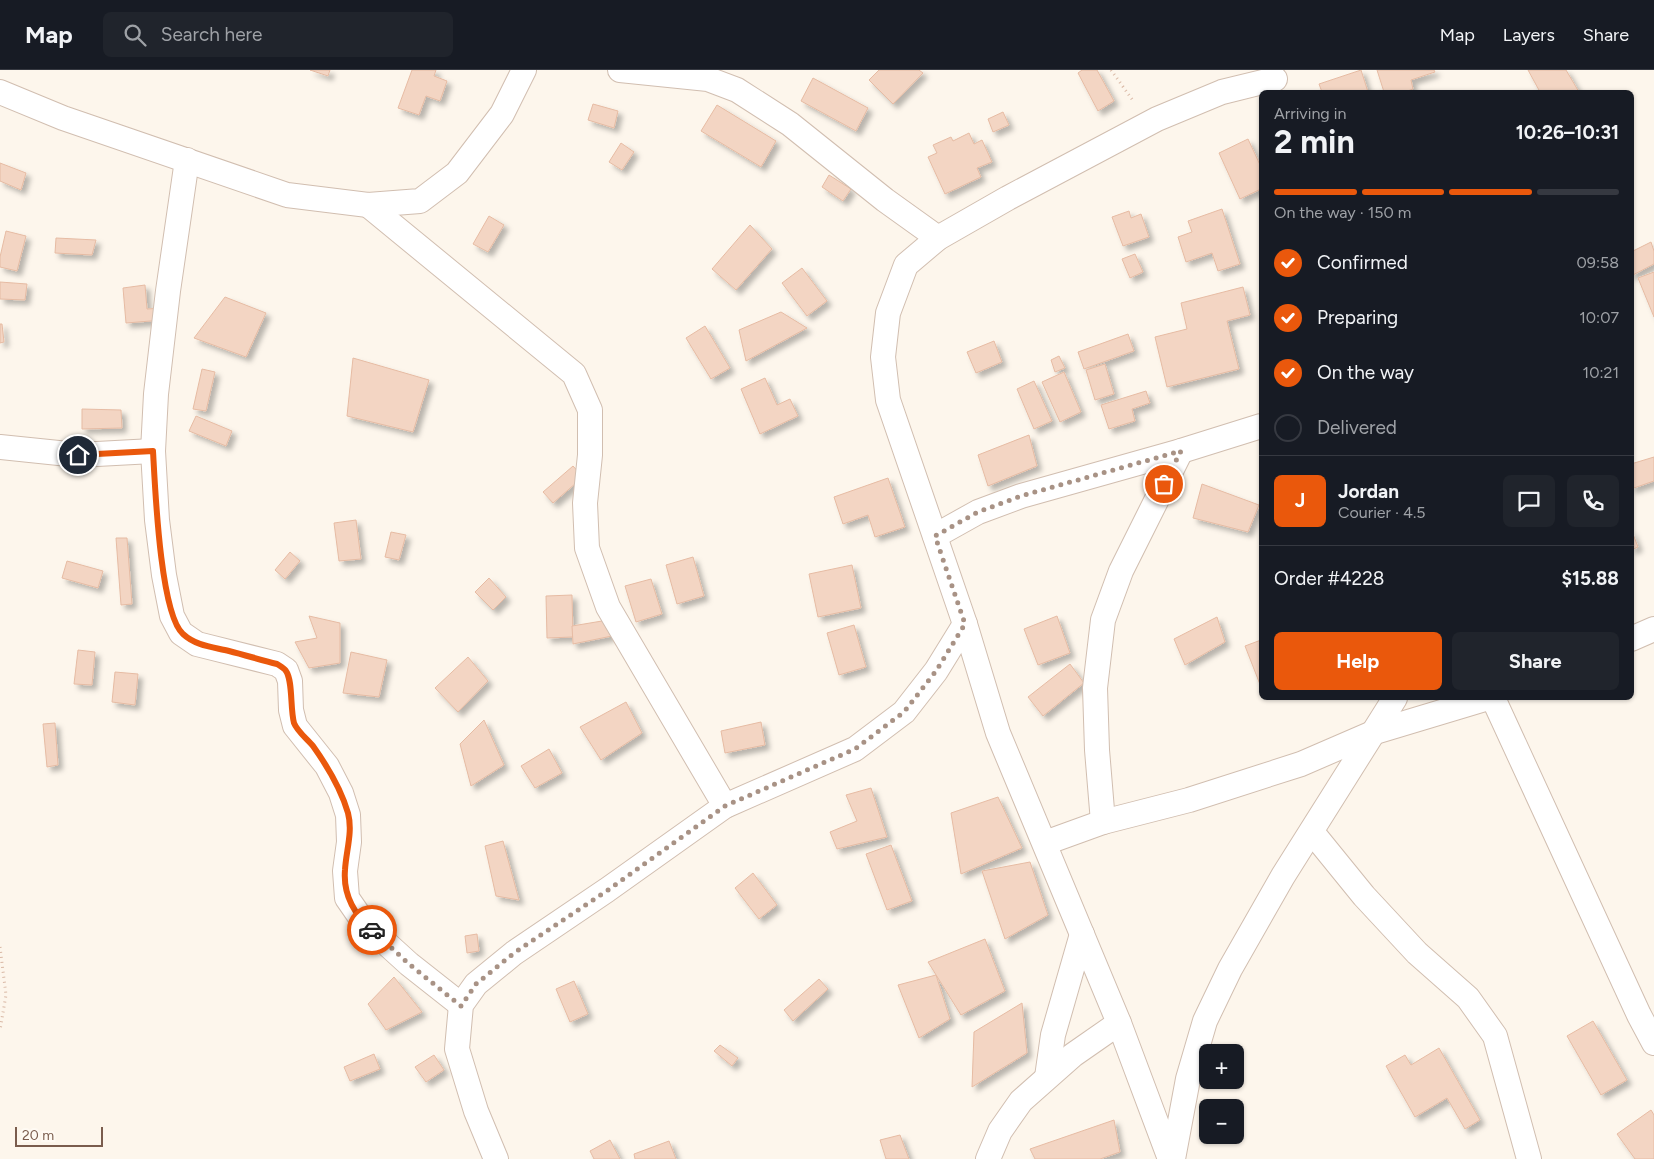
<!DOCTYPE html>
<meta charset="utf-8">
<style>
body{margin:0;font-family:Figtree,sans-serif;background:#20242c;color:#f1f3f6;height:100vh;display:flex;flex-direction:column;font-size:19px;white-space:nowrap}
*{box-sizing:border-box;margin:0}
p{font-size:16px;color:#9ea1a6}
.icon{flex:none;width:28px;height:28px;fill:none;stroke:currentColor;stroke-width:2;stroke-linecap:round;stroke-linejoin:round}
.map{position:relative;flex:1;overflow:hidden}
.panel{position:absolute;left:1259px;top:20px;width:375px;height:610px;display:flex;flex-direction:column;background:#171b24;border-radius:8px;box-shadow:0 1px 4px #0004}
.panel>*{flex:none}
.buttons{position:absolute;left:1199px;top:974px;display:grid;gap:10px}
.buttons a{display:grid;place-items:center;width:45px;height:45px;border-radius:8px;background:#171b24;box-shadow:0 1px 4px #0004;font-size:25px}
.scale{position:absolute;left:15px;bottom:12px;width:88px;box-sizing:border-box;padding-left:5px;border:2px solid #7a5c4d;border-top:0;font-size:14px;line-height:18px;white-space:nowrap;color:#7a5c4d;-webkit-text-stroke:4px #fffaf3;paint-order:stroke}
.pin{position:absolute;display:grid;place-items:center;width:42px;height:42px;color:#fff;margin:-21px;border:2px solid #fff;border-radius:50%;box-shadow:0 1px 5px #0007}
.courier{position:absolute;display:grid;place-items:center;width:50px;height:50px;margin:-25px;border:4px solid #ea580c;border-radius:50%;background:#fff;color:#222;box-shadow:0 1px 6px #0007}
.headline em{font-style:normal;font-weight:700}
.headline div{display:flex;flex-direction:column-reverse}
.headline{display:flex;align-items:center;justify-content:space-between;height:85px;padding:0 15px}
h1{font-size:32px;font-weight:700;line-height:38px}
.bar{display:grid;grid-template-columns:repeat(4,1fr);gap:8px 5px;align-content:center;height:60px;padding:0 15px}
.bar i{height:6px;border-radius:4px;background:#363941}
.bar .on{background:#ea580c}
.bar p{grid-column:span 4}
.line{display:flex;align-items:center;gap:12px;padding:0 15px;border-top:1px solid #363941}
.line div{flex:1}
.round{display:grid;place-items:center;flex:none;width:52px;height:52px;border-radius:8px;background:#20242c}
ol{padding:0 15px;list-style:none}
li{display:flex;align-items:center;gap:15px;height:55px}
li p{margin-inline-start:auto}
li .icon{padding:5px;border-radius:50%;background:#ea580c;color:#fff;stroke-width:4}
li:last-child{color:#9ea1a6}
li i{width:28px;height:28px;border:2px solid #363941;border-radius:50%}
.button{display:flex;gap:10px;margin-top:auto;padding:10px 15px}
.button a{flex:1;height:58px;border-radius:8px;background:#ea580c;color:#fff;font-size:20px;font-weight:700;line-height:58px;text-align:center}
.button a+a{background:#20242c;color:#f1f3f6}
header{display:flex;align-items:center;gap:30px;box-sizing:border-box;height:70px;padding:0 25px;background:#171b24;border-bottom:1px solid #363941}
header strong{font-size:24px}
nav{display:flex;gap:28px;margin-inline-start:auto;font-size:18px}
.search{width:350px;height:45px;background:#20242c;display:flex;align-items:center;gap:12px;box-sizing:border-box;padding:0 18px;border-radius:8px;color:#9ea1a6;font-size:19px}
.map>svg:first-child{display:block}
</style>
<header>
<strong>Map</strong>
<div class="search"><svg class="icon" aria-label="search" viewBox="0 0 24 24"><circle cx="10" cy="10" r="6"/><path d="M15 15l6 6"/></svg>Search here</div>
<nav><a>Map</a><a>Layers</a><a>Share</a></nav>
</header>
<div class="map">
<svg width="1654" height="1089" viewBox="0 0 1654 1089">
<defs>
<filter id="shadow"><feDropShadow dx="4.5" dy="4.5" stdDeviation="2.5" flood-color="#0004"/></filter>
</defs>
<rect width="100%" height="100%" fill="#fdf6ec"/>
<!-- building -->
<g fill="#f3d5c3" stroke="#e6bba3" filter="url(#shadow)">
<polygon points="310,0 330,0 328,6"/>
<polygon points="412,0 436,0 434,6 447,11 440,31 426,26 419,45 398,38"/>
<polygon points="879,0 919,0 923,3 893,34 869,10"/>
<polygon points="1082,0 1097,0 1114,31 1098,41 1078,3"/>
<polygon points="1361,0 1368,22 1322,22 1319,14"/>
<polygon points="1377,0 1434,0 1435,2 1411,10 1413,19 1405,22 1384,22"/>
<polygon points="1528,0 1566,0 1579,22 1540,22"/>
<polygon points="813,8 868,38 856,61 801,31"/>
<polygon points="593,34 618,41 614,58 588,50"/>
<polygon points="717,35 776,71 761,97 701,61"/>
<polygon points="1003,42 1009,55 993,62 988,49"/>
<polygon points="969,63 974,74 982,70 992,92 977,98 981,107 945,124 928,87 937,83 933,75 951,67 953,71"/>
<polygon points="1248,69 1261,97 1261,119 1240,129 1219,83"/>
<polygon points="621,73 634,82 622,100 609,92"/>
<polygon points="0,93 26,103 21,120 0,111"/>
<polygon points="829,105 851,119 843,131 822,117"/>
<polygon points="1222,139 1240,194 1218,201 1212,183 1186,192 1178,167 1192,162 1188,151"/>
<polygon points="1129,141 1131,148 1141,144 1149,167 1123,176 1112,147"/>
<polygon points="489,146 504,155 488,182 473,174"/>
<polygon points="750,155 772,179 736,220 712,199"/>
<polygon points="6,161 26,166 17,201 0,197 0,187"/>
<polygon points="56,168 96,170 92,185 55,183"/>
<polygon points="1651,172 1654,181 1654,194 1631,206 1631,182"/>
<polygon points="1135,184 1143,202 1130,208 1122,189"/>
<polygon points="802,198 827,231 807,246 782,213"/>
<polygon points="1654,202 1654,247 1638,208"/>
<polygon points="0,212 27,214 25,230 0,229"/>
<polygon points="145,215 147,239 162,238 163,250 126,253 123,218"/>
<polygon points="1243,217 1250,245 1227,251 1239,299 1167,317 1155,267 1187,259 1181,233"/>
<polygon points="225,227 266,243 246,287 194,268"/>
<polygon points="781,242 807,258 746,291 739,260"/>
<polygon points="0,254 2,254 4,272 0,273"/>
<polygon points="705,256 730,298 711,309 686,268"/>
<polygon points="1128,264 1134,281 1084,299 1078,282"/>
<polygon points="994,271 1002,292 976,303 967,282"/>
<polygon points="1059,286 1065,298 1055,302 1051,290"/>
<polygon points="353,288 429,310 413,362 347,346"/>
<polygon points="1105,294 1114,324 1095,330 1086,300"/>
<polygon points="202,299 215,302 206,341 193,339"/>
<polygon points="1064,302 1081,342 1060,352 1042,312"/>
<polygon points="765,308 777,335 790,329 798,346 760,364 741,319"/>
<polygon points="1034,311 1052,351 1034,359 1017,319"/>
<polygon points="1146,321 1150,333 1132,339 1135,351 1109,359 1101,335"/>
<polygon points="82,339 121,340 122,358 82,359"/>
<polygon points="196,346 232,361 226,376 189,361"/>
<polygon points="1029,365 1037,396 988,416 978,385"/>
<polygon points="1654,387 1654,411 1631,419 1631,394"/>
<polygon points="573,396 583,407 553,433 543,422"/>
<polygon points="888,408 905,457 875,467 868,445 843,454 834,427"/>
<polygon points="1202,414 1259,435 1248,462 1193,448"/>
<polygon points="356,450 361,489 339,491 334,453"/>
<polygon points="1631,459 1638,477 1631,480"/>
<polygon points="391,462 406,465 399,490 385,487"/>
<polygon points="116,468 127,468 132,534 121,535"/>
<polygon points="290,482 300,491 285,509 275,500"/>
<polygon points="693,487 704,526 677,534 666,495"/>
<polygon points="67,491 103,501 98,518 62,508"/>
<polygon points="852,495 861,538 818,547 809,504"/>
<polygon points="489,508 506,527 493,540 475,522"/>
<polygon points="651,509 662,544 636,552 625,516"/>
<polygon points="572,525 573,567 547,568 546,526"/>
<polygon points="309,546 340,553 340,593 309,598 295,572 317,568"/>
<polygon points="1057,546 1070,583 1038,595 1024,559"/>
<polygon points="1217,547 1225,572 1185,595 1174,569"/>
<polygon points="608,550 612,566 573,574 572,556"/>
<polygon points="854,555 866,597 839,605 827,563"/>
<polygon points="1261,570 1261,617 1245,576"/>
<polygon points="78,580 95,582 92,615 74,614"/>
<polygon points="351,582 387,590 379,627 343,623"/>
<polygon points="468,587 488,611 458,642 435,618"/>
<polygon points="1070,594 1084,613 1043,646 1028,627"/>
<polygon points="115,602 138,604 135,635 112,632"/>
<polygon points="626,632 642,663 601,690 580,657"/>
<polygon points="484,650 504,695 471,716 460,674"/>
<polygon points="761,652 765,675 725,683 721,661"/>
<polygon points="55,653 58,695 47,697 43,654"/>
<polygon points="549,679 562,703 535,718 521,696"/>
<polygon points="871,718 887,767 837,779 830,762 857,751 846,725"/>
<polygon points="998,727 1022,778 961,804 951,743"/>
<polygon points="503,771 519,830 496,826 485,776"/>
<polygon points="891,775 912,831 887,840 866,784"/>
<polygon points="1030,792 1048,845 1005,869 982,801"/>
<polygon points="753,803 777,835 759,849 735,818"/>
<polygon points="477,864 479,881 467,883 465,866"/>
<polygon points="985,869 1005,921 961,945 928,892"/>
<polygon points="936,905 950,949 919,968 898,915"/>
<polygon points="394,907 422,942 386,960 368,934"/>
<polygon points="819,909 828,919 793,951 784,940"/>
<polygon points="574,911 588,944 570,952 556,919"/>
<polygon points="1022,933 1027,983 972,1017 974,962"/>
<polygon points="1593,951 1627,1010 1601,1025 1567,966"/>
<polygon points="720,975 738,988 732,996 714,981"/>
<polygon points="1439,978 1480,1050 1465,1059 1447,1028 1415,1047 1386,996 1405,985 1411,995"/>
<polygon points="374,984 380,999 350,1011 344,997"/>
<polygon points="434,985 444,1000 426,1012 415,997"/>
<polygon points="1651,1040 1654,1045 1654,1089 1635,1089 1617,1064"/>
<polygon points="1114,1050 1120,1082 1100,1089 1035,1089 1030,1079"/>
<polygon points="900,1065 909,1089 886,1089 880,1070"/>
<polygon points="610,1070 620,1089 594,1089 590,1081"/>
<polygon points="669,1071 676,1089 635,1089 634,1084"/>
</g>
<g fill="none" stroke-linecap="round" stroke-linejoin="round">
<defs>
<g id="street">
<polyline points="620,0 708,9 737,20 790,54 885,130 938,168"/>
<polyline points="0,22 63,48 287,125 368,135 420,131 457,103 502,44 524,0"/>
<polyline points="187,90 168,221 156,324 153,381 157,450 164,505 172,546 181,563 197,574 277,594 286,600 290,611 291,640 295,656 327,696 341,723 348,745 349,772 345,801 347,828 365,854 409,894 461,935"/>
<polyline points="368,135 574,304 590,340 590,385 585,433 587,478 608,537 725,736"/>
<polyline points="0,377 78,385 153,381"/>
<polyline points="935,466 978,442 1021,426 1181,381 1261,356"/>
<polyline points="1631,569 1654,559"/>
<polyline points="1493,628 1639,945 1654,973"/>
<polyline points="1103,752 1097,680 1095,618 1103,550 1121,501 1181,381"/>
<polyline points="1312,762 1364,826 1417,883 1468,928 1495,966 1529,1089"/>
<polyline points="1045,773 1103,752 1189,730 1301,694 1375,662 1488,628"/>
<polyline points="1047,1007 1053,965 1082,864"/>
<polyline points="496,1089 476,1041 457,979 461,935 476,914 514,883 607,820 725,736 855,679 904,642 936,601 965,554"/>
<polyline points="988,1089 1000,1061 1021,1031 1073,985 1119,953"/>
<polyline points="1170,1089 1119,953 998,663 965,554 888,330 883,287 888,243 906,195 938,168 1008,128 1157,49 1222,22 1275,9"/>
<polyline points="1173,1089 1188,1009 1205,951 1230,899 1283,806 1395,628"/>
</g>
</defs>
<!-- street casing -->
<use href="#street" stroke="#d1beb0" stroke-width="26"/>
<!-- path -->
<g stroke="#d9b8a5" stroke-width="3" stroke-dasharray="1 4" stroke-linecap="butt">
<polyline points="1111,0 1134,32"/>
<polyline points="0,877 6,925 0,960"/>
</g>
<!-- street -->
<use href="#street" stroke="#fff" stroke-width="24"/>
</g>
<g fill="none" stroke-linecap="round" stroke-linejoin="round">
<!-- done -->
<polyline stroke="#a89285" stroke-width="5" stroke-dasharray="0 9" points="372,860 409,894 461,936 476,914 514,883 608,820 725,736 855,679 904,642 936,601 965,554 935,466 978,442 1021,426 1181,381 1164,414"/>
<!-- route -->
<path stroke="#ea580c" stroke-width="6" d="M78 385 153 381C155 415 160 544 183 564 196 576 213 577 229 581 245 585 261 590 277 594 280 596 284 598 286 601 293 611 290 638 294 653 297 661 307 669 313 676 328 697 341 719 348 743 353 762 346 781 345 800 343 824 354 844 372 860"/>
</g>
</svg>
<div class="buttons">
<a>+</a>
<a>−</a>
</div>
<div class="scale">20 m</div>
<div class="pin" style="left:1164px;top:414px;background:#ea580c"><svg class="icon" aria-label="bag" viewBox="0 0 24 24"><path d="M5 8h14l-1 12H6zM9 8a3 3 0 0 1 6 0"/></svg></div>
<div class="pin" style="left:78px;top:385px;background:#1f2937"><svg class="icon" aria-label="home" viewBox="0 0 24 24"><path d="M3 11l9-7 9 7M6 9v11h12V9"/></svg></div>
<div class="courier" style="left:372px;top:860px"><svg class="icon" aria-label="car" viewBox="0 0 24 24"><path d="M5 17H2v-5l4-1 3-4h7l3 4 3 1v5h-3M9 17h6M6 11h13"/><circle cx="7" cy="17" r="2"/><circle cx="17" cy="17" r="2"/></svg></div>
<section class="panel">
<div class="headline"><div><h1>2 min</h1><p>Arriving in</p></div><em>10:26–10:31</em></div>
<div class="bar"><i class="on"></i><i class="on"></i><i class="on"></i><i></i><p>On the way · 150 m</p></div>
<ol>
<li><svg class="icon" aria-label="check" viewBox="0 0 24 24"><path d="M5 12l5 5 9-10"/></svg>Confirmed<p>09:58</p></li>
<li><svg class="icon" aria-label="check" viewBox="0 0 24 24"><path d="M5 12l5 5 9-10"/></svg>Preparing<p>10:07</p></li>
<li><svg class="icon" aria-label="check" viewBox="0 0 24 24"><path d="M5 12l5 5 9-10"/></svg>On the way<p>10:21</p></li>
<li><i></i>Delivered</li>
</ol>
<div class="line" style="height:90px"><b class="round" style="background:#ea580c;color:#fff">J</b><div><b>Jordan</b><p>Courier · 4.5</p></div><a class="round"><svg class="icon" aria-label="chat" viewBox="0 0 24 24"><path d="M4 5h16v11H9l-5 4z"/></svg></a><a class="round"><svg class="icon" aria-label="phone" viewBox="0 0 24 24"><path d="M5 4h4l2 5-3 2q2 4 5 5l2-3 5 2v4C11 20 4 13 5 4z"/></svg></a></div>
<div class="line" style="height:65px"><div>Order #4228</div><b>$15.88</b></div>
<div class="button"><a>Help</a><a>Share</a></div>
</section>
</div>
